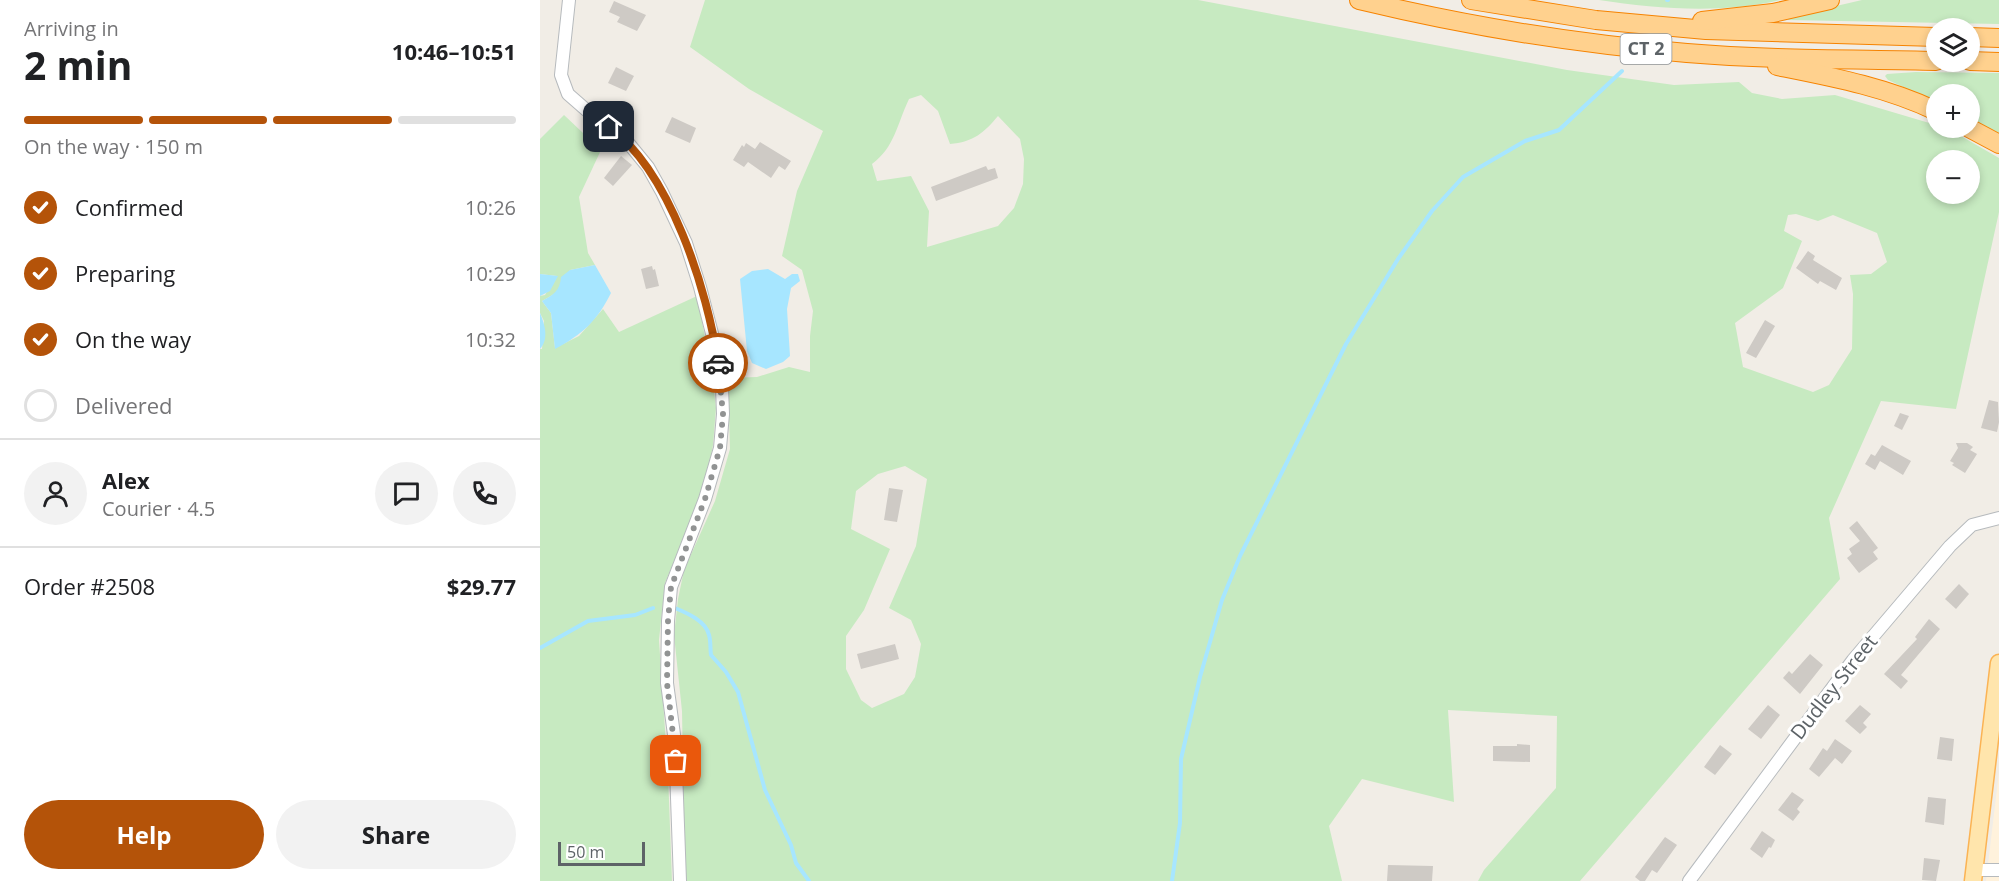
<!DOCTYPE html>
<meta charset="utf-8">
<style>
body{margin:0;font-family:"Open Sans",sans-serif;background:#f2f2f2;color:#202124;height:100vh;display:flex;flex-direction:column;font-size:22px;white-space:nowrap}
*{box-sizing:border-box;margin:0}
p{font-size:20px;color:#757577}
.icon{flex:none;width:33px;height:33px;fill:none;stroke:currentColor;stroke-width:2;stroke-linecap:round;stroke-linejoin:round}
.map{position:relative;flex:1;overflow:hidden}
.side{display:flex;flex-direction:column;background:#fff;width:540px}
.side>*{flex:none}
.buttons{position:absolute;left:1386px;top:18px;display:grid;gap:12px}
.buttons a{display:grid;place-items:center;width:54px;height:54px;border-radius:50%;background:#fff;box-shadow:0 3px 9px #0003;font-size:30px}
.scale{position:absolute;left:18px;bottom:15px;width:87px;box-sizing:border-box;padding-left:6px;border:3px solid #5d6367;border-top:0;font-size:16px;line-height:21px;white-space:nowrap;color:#5d6367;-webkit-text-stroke:4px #fff;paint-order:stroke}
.pin{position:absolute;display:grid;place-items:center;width:51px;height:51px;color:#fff;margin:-26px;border-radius:12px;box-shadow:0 3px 9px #0006}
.courier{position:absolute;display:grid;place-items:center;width:60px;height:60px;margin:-30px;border:4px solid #b45309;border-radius:50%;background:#fff;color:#222;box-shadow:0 2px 8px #0007}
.summary em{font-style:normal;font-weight:700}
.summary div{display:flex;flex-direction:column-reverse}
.summary{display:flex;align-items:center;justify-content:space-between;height:102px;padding:0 24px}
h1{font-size:39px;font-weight:700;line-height:45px}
.bar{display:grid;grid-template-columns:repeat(4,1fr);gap:9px 6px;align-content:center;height:72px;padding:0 24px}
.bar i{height:8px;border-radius:4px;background:#e0e0e0}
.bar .current{background:#b45309}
.bar p{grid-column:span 4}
.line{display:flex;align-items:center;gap:15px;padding:0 24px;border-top:2px solid #e0e0e0}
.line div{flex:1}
.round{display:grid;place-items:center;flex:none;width:63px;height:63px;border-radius:32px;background:#f2f2f2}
ol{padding:0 24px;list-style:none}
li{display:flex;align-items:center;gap:18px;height:66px}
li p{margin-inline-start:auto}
li .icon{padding:6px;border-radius:50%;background:#b45309;color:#fff;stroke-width:4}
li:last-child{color:#757577}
li i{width:33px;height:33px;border:3px solid #e0e0e0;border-radius:50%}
.button{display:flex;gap:12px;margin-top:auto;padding:12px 24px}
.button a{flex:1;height:69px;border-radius:36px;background:#b45309;color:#fff;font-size:24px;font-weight:700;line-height:69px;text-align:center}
.button a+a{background:#f2f2f2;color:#202124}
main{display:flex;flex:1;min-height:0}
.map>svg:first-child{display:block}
</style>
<main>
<section class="side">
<div class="summary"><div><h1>2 min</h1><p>Arriving in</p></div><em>10:46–10:51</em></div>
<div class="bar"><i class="current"></i><i class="current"></i><i class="current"></i><i></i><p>On the way · 150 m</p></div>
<ol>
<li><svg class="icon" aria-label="check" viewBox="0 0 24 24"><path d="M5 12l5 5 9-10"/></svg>Confirmed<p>10:26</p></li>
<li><svg class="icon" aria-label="check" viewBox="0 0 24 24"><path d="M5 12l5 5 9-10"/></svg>Preparing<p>10:29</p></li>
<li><svg class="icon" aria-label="check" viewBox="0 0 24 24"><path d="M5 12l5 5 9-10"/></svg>On the way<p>10:32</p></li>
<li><i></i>Delivered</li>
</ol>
<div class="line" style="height:108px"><a class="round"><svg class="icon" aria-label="person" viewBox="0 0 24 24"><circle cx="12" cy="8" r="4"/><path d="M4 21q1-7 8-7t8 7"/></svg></a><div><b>Alex</b><p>Courier · 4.5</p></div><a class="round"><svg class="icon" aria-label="chat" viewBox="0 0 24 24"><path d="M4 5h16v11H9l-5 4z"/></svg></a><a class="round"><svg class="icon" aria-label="phone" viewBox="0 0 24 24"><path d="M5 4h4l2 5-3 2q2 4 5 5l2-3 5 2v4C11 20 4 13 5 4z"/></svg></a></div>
<div class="line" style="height:78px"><div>Order #2508</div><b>$29.77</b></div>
<div class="button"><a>Help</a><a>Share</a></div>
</section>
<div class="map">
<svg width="1459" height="881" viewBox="0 0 1459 881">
<rect width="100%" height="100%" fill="#f1ede6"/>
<!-- commercial -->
<polygon fill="#fff2dc" points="1459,772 1459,881 1446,881"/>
<!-- green -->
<g fill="#c7eac1" fill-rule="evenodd">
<path d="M165 0H658L1027 70 1134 85 1199 82 1212 93 1242 99 1295 95 1396 125V128H1407L1459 158V212L1416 409 1341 401 1289 518 1300 579 1040 881H938L944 870 1016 788 1017 716 908 710 914 802 822 779 789 826 802 881H145L142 711 134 635 138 599 144 570 175 501 190 449 188 378 217 377 249 367 270 372V336L273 311 262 270 242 256 257 191 283 131 209 89 150 47ZM381 95 398 111 410 144C433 142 444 133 458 116L480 139 484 159 483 184 474 208 458 226 387 247 389 211 371 176 337 181 332 164C355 147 357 124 369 99ZM1396 160H1430V194H1396ZM1256 214 1278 221 1293 215 1337 233 1347 262 1331 274 1310 275 1313 294 1312 349 1289 385 1273 392 1203 367 1195 323 1243 288 1262 241 1244 231 1248 215ZM365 466 387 479 376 546 349 608 371 620 381 644 375 677 364 694 332 708 321 700 306 669V636L324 610 350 549 311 529 316 491 338 474Z"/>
<path d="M1059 0H1240C1182 14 1118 9 1059 0Z"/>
<polygon points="1322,0 1459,0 1459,24 1248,20 1249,17"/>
<polygon points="1376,72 1459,73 1459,136 1430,119 1430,94 1396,94 1396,102 1348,80 1345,76 1347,74"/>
<polygon points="24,115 61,150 39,197 48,253 55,265 30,270 16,293 2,301 11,313 15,348 39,336 63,309 79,332 157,296 172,373 176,408 173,445 166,484 125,583 119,640 128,774 132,881 0,881 0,349 2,349 4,321 0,313 0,296 5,295 17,276 0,274 0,139"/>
</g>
<!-- water -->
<g fill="#a7e6ff">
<path d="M55 265 71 293C57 321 43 334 15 349L11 313 2 301C13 295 20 291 21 277L30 270Z"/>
<polygon points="228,269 245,279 252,274 258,274 260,281 251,288 247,309 250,356 243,362 226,369 212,363 207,351 200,279 212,271"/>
<polygon points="0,274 18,276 10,291 0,296"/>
<path d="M0 313C5 325 9 339 0 349Z"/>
</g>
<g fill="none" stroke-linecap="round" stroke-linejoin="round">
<!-- stream -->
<g stroke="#a7e6ff" stroke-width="4">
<polyline points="1127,0 1128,0"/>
<path d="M135 608C147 613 166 621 169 635 171 641 170 649 171 655L186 672 198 692 225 790 251 845 256 863 269 881"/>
<polyline points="0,648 48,621 95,615 113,608"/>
<polyline points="632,881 640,823 641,759 660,677 682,600 700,556 806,344 858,259 892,211 923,177 985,141 1019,130 1082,71"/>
</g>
</g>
<!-- building -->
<g fill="#cecac5">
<polygon points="74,1 106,15 97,31 77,22 80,17 69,12"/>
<polygon points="76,67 94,76 86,91 68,83"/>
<polygon points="132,117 156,128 150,143 125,132"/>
<polygon points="220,142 251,161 245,170 239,166 231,178 208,162 204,167 193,160 202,145 204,147 206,143 215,149"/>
<polygon points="81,156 92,165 73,186 64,178"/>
<polygon points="446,166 448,170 455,168 458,178 396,201 391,187"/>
<polygon points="1268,251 1275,256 1273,260 1302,278 1296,290 1280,281 1278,284 1256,268"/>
<polygon points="112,266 113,270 115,269 119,286 106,289 101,269"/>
<polygon points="1225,320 1235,326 1216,358 1206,353"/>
<polygon points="1449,400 1458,402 1459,422 1457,432 1441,428"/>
<polygon points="1360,413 1369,416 1362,430 1354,426"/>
<polygon points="1416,443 1427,443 1433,447 1430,450 1437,454 1425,473 1412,465 1414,463 1410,461 1418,448"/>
<polygon points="1342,445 1371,461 1363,475 1340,461 1335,470 1325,464 1331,454 1335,456"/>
<polygon points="349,488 363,490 357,522 344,520"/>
<polygon points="1317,521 1338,548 1333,552 1338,559 1319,573 1307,558 1312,554 1309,549 1320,541 1309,528"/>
<polygon points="1419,584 1429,594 1416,609 1405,599"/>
<polygon points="1389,619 1400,629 1361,675 1368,681 1361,689 1344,674 1377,639 1375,637"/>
<polygon points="355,644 359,659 321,669 317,654"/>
<polygon points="1270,654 1283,665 1260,694 1243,678 1249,671 1252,674"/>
<polygon points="1228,705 1240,715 1221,739 1208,729"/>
<polygon points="1320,705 1331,714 1323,723 1327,727 1320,734 1305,721"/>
<polygon points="1400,737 1414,739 1412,761 1397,759"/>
<polygon points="1295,739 1312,751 1302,764 1295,758 1279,777 1269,769 1283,748 1287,751"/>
<polygon points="977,744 990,745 990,762 953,761 953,746 977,746"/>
<polygon points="1180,745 1192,754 1175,775 1164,767"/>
<polygon points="1252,792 1264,800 1257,809 1260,812 1253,821 1238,810"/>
<polygon points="1388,797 1406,799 1404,825 1385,822"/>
<polygon points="1222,831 1235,840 1231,848 1229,847 1222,858 1210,849"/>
<polygon points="1125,837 1137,845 1117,873 1112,870 1105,881 1100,881 1095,877"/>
<polygon points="1384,858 1400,860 1396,881 1382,880"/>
<polygon points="848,865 893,866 892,881 847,881"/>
</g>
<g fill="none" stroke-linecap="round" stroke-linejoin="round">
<defs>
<g id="minor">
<polyline points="29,0 21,75 28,94 52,115 85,139 108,167 122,192 146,243 160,287 176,349 182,388 183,414 180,448 165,499 131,587 128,621 127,683 135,742 140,881"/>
<polyline points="1434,870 1459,870"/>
<polyline points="1149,881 1313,660 1410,546 1432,525 1459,518"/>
</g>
<polyline id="major" points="1433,881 1459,663"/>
<g id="highway">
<path d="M819 0C927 26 1036 44 1147 53 1230 60 1313 59 1396 61"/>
<polyline points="931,0 1056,20 1166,30 1396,37"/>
<polyline points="1162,21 1233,13 1290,0"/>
<polyline points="1430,37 1459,38"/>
<polyline points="1430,61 1459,62"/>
<path d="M1237 66C1292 77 1346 87 1396 111"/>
<polyline points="1429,128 1459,144"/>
</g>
</defs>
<!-- minor casing -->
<use href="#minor" stroke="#b6babd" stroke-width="14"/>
<!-- major casing -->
<use href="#major" stroke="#fbb354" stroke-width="19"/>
<!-- highway casing -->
<use href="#highway" stroke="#f68300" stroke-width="20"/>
<!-- minor -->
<use href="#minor" stroke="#fff" stroke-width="12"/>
<!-- major -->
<use href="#major" stroke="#ffe5ac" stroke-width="16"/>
<!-- highway -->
<use href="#highway" stroke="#ffd18e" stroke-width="18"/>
</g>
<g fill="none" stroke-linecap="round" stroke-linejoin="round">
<!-- done -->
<polyline stroke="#919393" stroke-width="6" stroke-dasharray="0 10.8" points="136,761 127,683 128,621 131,587 165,499 180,448 183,414 178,363"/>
<!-- route -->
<path stroke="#b45309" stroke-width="8" d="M69 127C130 171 168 291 178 363"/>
</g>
<g text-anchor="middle" stroke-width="6" stroke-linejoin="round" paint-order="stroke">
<!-- shield labels -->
<rect fill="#fff" stroke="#8e9295" stroke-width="1.5" x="1080.5" y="34" width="51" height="30" rx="4.5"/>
<g font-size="18" font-weight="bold" fill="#5d6367">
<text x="1106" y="55">CT 2</text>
</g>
<!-- street labels -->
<g font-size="20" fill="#5d6367" stroke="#fff">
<text transform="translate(1294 687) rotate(-52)" y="7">Dudley Street</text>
</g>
</g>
</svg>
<div class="buttons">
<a><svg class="icon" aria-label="layers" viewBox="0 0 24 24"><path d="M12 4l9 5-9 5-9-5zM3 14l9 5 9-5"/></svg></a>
<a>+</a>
<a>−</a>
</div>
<div class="scale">50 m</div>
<div class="pin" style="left:136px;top:761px;background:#ea580c"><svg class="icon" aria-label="bag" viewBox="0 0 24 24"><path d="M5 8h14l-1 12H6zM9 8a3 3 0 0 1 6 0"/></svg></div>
<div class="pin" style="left:69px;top:127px;background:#1f2937"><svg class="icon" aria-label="home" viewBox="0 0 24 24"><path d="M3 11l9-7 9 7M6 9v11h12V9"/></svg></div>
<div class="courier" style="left:178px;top:363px"><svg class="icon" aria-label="car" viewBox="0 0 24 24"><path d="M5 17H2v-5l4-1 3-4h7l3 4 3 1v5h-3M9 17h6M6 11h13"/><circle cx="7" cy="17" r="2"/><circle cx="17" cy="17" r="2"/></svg></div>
</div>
</main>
